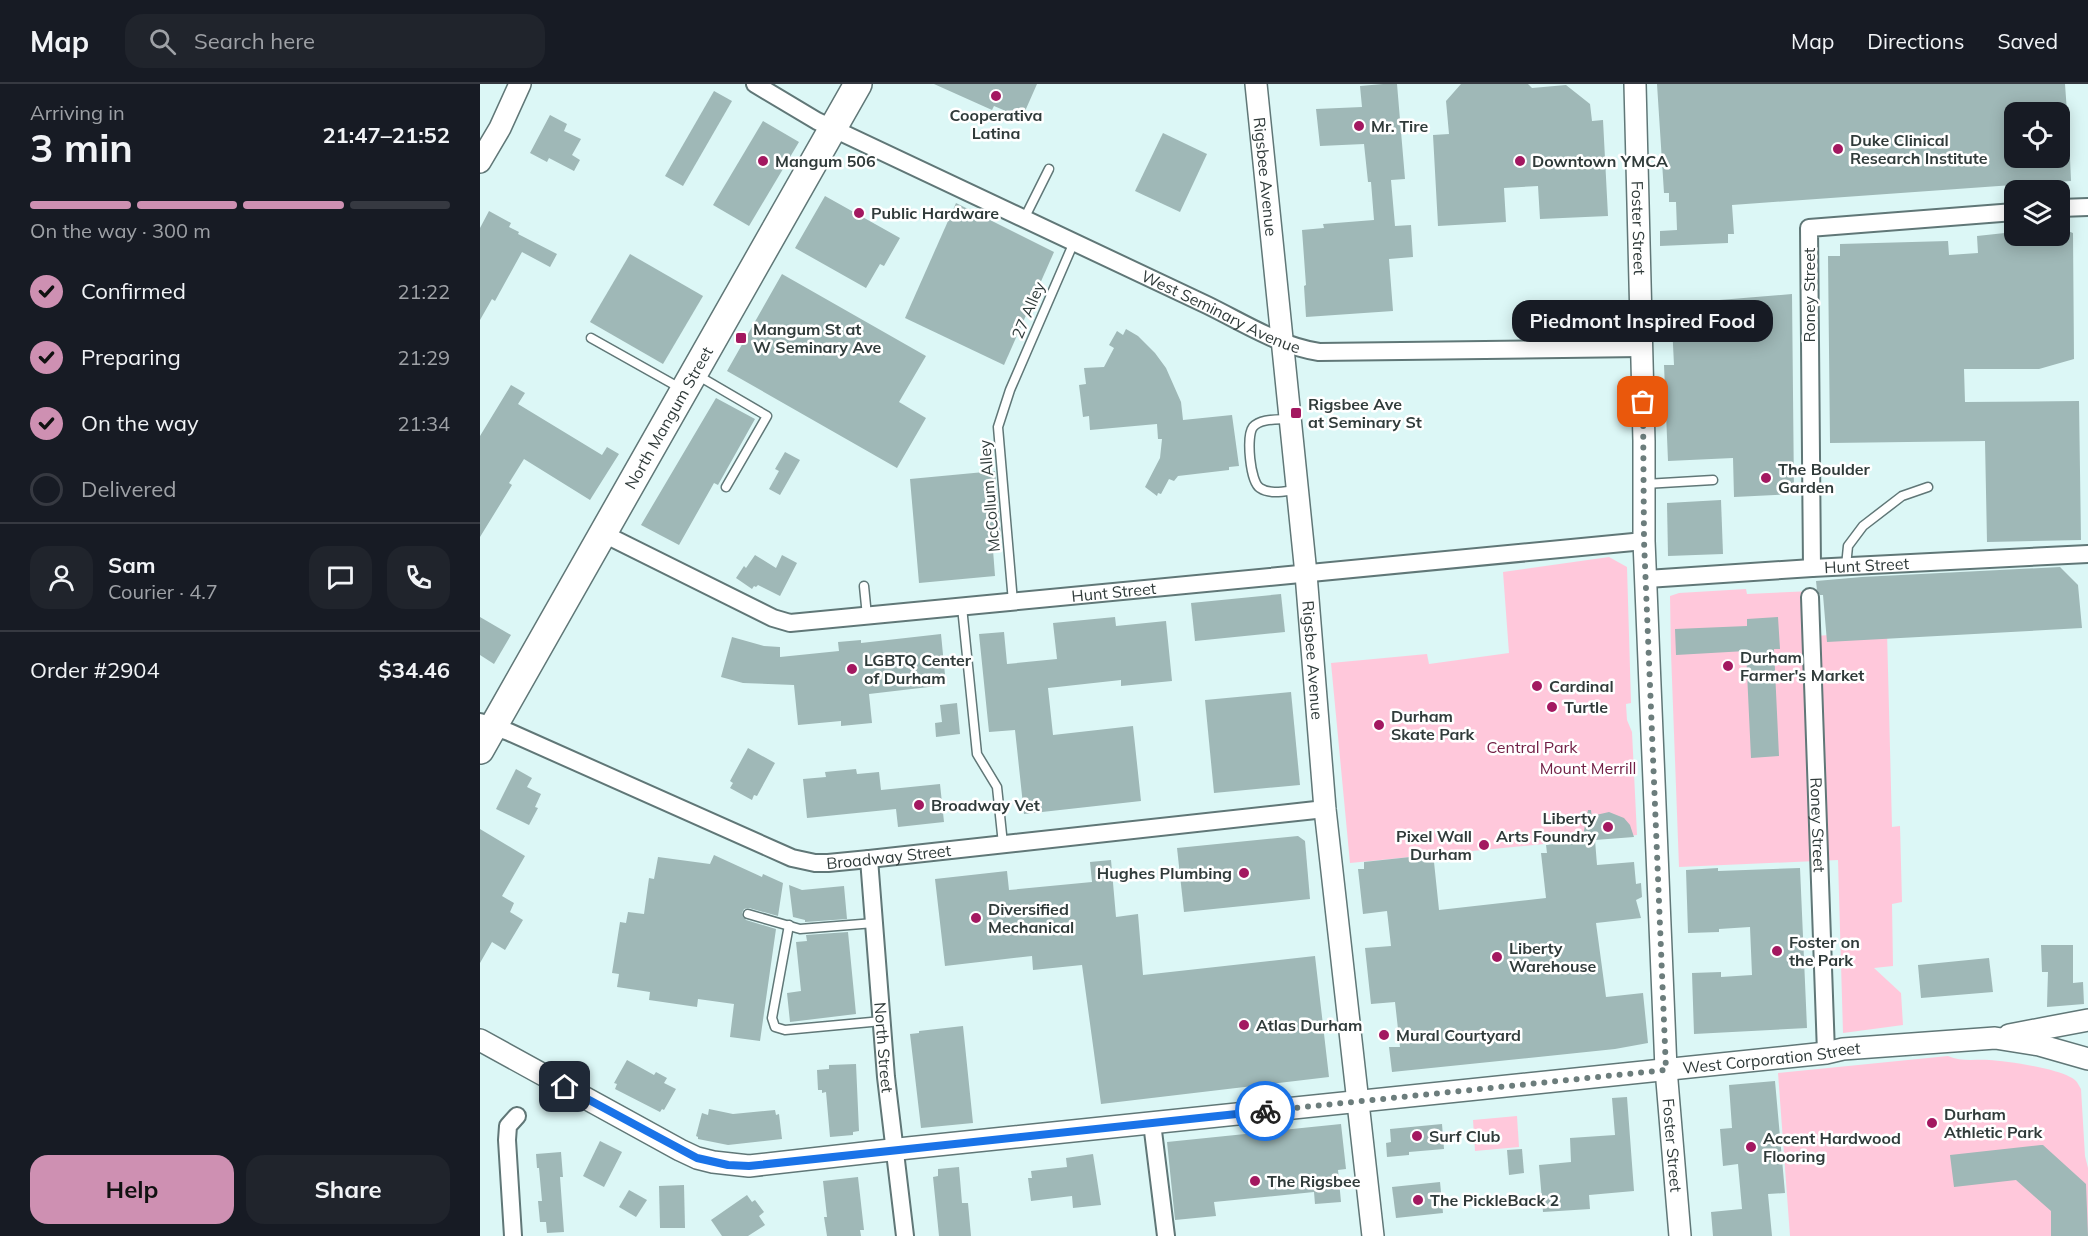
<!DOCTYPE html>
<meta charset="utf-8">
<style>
body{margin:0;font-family:Mulish,sans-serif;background:#20242c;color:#f1f3f6;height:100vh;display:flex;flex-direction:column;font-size:22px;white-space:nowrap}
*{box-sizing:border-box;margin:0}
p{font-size:20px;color:#9ea1a6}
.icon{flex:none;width:33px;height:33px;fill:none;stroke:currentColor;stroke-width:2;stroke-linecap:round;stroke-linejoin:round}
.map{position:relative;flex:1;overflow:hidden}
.side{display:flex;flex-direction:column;background:#171b24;width:480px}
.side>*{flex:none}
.controls{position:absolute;left:1524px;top:18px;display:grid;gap:12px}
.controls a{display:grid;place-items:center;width:66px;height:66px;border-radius:12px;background:#171b24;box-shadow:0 3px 15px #0003;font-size:30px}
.pin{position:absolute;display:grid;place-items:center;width:51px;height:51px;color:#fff;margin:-26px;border-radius:12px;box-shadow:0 3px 9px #0006}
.courier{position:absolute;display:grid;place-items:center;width:60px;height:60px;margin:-30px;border:4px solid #1a73e8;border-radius:50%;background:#fff;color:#222;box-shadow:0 2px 8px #0007}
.bubble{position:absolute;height:42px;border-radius:18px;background:#171b24;box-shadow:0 3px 15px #0003;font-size:20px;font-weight:700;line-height:42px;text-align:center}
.overview em{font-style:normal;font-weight:700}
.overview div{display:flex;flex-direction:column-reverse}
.overview{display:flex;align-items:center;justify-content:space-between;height:102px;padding:0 30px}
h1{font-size:39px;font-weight:700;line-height:45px}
.bar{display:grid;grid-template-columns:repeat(4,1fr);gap:9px 6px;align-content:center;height:72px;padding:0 30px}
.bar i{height:8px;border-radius:4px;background:#363941}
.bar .selected{background:#ce90b2}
.bar p{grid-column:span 4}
.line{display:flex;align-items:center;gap:15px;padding:0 30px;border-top:2px solid #363941}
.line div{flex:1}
.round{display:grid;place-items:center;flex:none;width:63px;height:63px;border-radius:18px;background:#20242c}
ol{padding:0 30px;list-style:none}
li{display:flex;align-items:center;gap:18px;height:66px}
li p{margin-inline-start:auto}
li .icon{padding:6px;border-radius:50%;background:#ce90b2;color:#111;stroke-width:4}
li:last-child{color:#9ea1a6}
li i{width:33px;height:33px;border:3px solid #363941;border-radius:50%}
.action{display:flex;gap:12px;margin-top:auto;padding:12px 30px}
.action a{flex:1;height:69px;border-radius:18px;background:#ce90b2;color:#111;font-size:24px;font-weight:700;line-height:69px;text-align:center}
.action a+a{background:#20242c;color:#f1f3f6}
header{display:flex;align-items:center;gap:36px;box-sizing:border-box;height:84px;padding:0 30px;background:#171b24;border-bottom:2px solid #363941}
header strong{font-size:28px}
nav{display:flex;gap:33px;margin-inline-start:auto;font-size:21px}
.search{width:420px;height:54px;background:#20242c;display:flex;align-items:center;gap:15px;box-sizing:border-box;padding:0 21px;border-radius:18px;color:#9ea1a6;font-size:22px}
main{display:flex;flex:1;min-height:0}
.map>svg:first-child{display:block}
</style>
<header>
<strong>Map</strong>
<div class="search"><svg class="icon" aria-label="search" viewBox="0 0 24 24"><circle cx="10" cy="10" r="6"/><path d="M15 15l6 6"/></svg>Search here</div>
<nav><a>Map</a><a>Directions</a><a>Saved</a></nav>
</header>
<main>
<section class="side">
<div class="overview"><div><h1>3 min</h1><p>Arriving in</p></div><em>21:47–21:52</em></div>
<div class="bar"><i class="selected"></i><i class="selected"></i><i class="selected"></i><i></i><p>On the way · 300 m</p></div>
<ol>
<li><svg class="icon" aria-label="check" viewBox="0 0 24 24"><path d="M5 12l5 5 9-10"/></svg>Confirmed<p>21:22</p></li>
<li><svg class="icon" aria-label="check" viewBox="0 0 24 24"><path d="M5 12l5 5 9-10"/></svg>Preparing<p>21:29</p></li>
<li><svg class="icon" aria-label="check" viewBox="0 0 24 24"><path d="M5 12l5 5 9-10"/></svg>On the way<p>21:34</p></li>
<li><i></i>Delivered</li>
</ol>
<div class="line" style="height:108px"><a class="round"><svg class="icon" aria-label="person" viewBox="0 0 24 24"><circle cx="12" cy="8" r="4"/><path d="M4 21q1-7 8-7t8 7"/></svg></a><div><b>Sam</b><p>Courier · 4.7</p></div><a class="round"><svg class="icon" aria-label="chat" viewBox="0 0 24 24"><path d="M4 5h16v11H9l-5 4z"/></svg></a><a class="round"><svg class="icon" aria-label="phone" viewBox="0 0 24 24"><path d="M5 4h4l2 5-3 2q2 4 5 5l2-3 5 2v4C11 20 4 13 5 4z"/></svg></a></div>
<div class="line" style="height:78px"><div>Order #2904</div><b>$34.46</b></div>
<div class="action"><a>Help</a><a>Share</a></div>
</section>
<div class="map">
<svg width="1608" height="1152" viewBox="0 0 1608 1152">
<rect width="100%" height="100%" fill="#dcf7f6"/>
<!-- green -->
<g fill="#ffc8db">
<polygon points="1129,473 1147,483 1151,619 1146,620 1147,636 1152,648 1157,751 870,779 851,579 947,570 949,580 1029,569 1023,488"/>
<polygon points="1266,505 1267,510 1333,507 1335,552 1407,547 1412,743 1420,742 1422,818 1412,820 1413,882 1394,884 1421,909 1423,941 1363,949 1358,776 1199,783 1191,569 1190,512 1199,509"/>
<path d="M1468 972C1481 978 1495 975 1509 976 1527 977 1584 985 1596 997 1598 999 1599 1002 1601 1005L1605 1072 1608 1084V1152H1310L1298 989Z"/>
<polygon points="1037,1032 1039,1063 995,1067 993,1036"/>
</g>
<!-- building -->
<g fill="#9fb8b7">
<polygon points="454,0 557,0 542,34 514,22 512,26"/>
<polygon points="903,0 917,0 925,95 911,96 915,142 931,141 933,173 909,175 913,227 826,233 824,202 826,201 822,146 844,144 843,140 894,136 891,98 888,98 884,60 840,62 836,25 882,23 880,2"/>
<polygon points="981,0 1048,0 1052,4 1086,1 1110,20 1112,37 1123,36 1128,132 1060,135 1058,102 1024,104 1026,138 958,142 953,51 969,50 966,17"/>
<polygon points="1177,0 1585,0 1587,28 1534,28 1534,74 1590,74 1591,97 1252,121 1254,150 1248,150 1248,159 1180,162 1180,147 1197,146 1196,118 1189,118 1189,109 1184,109"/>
<polygon points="234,7 252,17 203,102 185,92"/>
<polygon points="70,31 87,40 84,47 101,55 92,71 100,76 94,87 69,74 67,78 50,69"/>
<polygon points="283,37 319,58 269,142 233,121"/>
<polygon points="683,49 727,70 700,128 655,107"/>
<polygon points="345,112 420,154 404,182 400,180 386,204 315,164"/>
<polygon points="476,119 574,168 524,281 425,234"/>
<polygon points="9,127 31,139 29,143 39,148 38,150 77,170 70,183 42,168 15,217 12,215 0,236 0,144"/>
<polygon points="1580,144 1593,149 1594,275 1559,285 1484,285 1485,318 1599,317 1601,456 1507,458 1505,357 1350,359 1348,172 1360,172 1360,160 1468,157 1469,171 1498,169 1497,152 1534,148 1534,152 1580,152"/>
<polygon points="150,170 223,212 183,280 110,238"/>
<polygon points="302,190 446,272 419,318 446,334 417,384 247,287"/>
<polygon points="1312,210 1314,410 1254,413 1253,374 1188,377 1184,281 1194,281 1191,220"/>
<polygon points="646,245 658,252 675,269 686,284 701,318 703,336 752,331 759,382 749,383 749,386 698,392 694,397 689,395 681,410 678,409 677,412 665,403 680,374 682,355 678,355 677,340 610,346 609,332 603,333 599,301 606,300 604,284 624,283 634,264 629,261 637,247 643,251"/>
<polygon points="31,301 45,309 38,320 122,371 127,363 139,370 110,416 44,375 29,399 32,401 0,453 0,352"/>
<polygon points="236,314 275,335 238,401 234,399 199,461 161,441"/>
<polygon points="305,368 320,376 300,411 289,405 299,387 295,385"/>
<polygon points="515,387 521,452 512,453 515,492 439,499 430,395"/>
<polygon points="1241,416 1243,470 1188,472 1187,419"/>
<polygon points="275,471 296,484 302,471 317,479 300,512 278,501 276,503 274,502 272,505 256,494 264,482 266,484"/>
<polygon points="1580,483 1598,501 1602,544 1347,558 1343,511 1340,511 1337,506 1336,497 1382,493"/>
<polygon points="801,510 805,548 715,557 711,519"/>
<polygon points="0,533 31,551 14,580 0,571"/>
<polygon points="635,533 636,542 686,537 692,597 641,602 641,596 568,604 573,651 653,642 661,717 544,730 535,646 509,648 499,550 524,548 527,580 577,575 573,539"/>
<polygon points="1298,533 1300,565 1294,565 1299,672 1271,674 1266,567 1196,571 1195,545 1267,542 1267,535"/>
<polygon points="461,550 466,601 389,610 392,639 361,642 361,637 318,641 314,601 263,599 241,593 252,553 284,562 300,563 300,573 359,567 358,558 381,556 381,559"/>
<polygon points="811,608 820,701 734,709 725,616"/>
<polygon points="477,619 480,650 456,653 455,639 462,638 460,621"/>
<polygon points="268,664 295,679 277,712 274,711 272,716 250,704 253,699 250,697"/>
<polygon points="36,685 52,694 47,703 61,710 55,723 58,724 49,741 16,725"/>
<polygon points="376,685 377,690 399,688 401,706 460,700 464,738 418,743 416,725 327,734 323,695 346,693 345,688"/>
<polygon points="1108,726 1111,726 1112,734 1116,731 1129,728 1144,734 1150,741 1154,753 1115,756 1117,781 1154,778 1156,800 1161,799 1162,813 1156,816 1161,834 1116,839 1126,913 1163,909 1168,959 1135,965 912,988 909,963 920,963 915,918 891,920 885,864 911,862 907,827 883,830 878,785 884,785 884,778 949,771 950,778 954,778 959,826 1066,814 1061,769 1067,769 1066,761 1102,757"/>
<polygon points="0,745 45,772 22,812 34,819 30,828 43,836 25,866 12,858 0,879"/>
<polygon points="818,752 825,757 830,815 704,828 697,764"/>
<polygon points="234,771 282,793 283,790 303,799 298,832 269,824 264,825 262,829 266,836 296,845 280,957 250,953 254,920 218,915 217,923 169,916 170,908 137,903 139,890 132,889 140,838 146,839 148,828 164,830 169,794 174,795 178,773 230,780"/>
<polygon points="631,776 636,833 658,830 663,891 835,872 849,993 621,1020 602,881 553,886 552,872 465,882 455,795 527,787 529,806 612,798 610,778"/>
<polygon points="1238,784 1238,787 1320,784 1327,944 1214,950 1212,889 1241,888 1241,893 1272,891 1270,843 1239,845 1239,848 1208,849 1206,786"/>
<polygon points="309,801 322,806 364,802 367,835 325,838 325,836 313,833"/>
<polygon points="368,848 376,930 310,938 307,909 321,907 316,858 327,857 326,851"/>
<polygon points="1561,861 1593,861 1593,899 1603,898 1604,920 1567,923 1568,888 1562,888"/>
<polygon points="1509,874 1513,908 1441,914 1438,881"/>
<polygon points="483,942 493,1039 441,1044 430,950 439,949 439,947"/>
<polygon points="147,976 174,991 176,988 187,994 184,999 196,1005 184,1026 182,1025 180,1028 135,1005 137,1000 134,999"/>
<polygon points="376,980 379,1047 373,1048 373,1051 350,1053 346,1008 342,1009 342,1006 338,1006 337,986 349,985 349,981"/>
<polygon points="1295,997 1305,1109 1288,1110 1292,1152 1233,1152 1231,1128 1262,1125 1258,1080 1243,1082 1240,1045 1252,1044 1249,1001"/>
<polygon points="1147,1013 1154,1107 1109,1111 1110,1125 1063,1128 1059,1081 1091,1078 1090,1054 1135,1051 1132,1014"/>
<polygon points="229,1025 253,1030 295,1026 296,1031 299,1030 302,1055 248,1061 218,1055 218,1053 216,1052 222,1029 228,1031"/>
<polygon points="861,1040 866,1085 858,1086 861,1118 835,1120 834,1108 734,1118 736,1132 695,1136 687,1058"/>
<polygon points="962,1040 964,1065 929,1068 929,1071 907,1073 906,1059 911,1058 910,1045"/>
<polygon points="120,1057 142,1068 124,1103 103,1092"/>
<polygon points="1561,1061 1563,1061 1606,1100 1608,1152 1571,1152 1571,1127 1536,1096 1474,1103 1470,1071"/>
<polygon points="1042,1065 1044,1089 1029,1091 1027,1066"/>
<polygon points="81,1068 83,1093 80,1093 84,1148 67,1149 66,1138 60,1138 58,1117 62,1117 59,1084 57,1084 56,1070"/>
<polygon points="613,1070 621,1121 593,1124 592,1112 551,1117 548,1094 552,1094 551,1087 587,1083 586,1074"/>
<polygon points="479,1083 482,1119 488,1119 491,1152 459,1152 453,1093 458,1092 458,1085"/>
<polygon points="378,1093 384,1146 380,1146 381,1152 347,1152 344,1133 347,1133 343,1097"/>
<polygon points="960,1098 963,1129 916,1134 912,1103"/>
<polygon points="204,1101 205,1144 180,1144 179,1102"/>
<polygon points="149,1106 167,1116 156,1133 139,1123"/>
<polygon points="267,1111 272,1118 275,1116 284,1128 279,1132 285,1141 268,1152 242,1152 231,1136"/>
</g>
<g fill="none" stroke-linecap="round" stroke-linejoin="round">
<defs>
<g id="service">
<polyline points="544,135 569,85"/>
<polyline points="111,254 200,304"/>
<polyline points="217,291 287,332 246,403"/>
<path d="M809 335C798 336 781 334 773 343 766 352 770 398 780 404 790 411 806 407 817 406"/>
<polyline points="1165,400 1233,396"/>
<polyline points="1366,482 1368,462 1383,442 1422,412 1448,403"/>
<polyline points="384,502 387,532"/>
<polyline points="533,518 518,343 530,306 594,158"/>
<polyline points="482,523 497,670 517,703 523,760"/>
<polyline points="268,830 320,845 394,839"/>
<polyline points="309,841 292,934 295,943 305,946 402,937"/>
</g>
<g id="minor">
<path id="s1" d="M275 0 337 37 727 221C762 238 799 262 839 268L1162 264"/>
<polyline points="1580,124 1608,123"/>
<path id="s2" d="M122 449 293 534 310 539 1164 457"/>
<polyline points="1332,484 1329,144 1534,128"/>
<path id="s3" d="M1167 495 1332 484 1608 470"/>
<path id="s4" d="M1330 513 1346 969"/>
<path id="s5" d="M0 638 29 648 312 774 335 779H348L389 775 845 725"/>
<path id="s6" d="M389 775 406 993 425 1152"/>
<polyline points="672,1039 686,1152"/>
<polyline points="33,1152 27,1056 28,1042 37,1032"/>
</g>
<g id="tertiary">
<path id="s7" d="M776 0 826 490 845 725 893 1152"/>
<path id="s8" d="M1155 0 1164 357V457L1186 985 1200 1152"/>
<polyline points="0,78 20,44 40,0"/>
<polyline points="1529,951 1608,936"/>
<path id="s9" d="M0 956 200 1066 217 1074 233 1078 269 1082 428 1064 1346 969 1363 965 1515 954 1559 961 1608 975"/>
</g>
<g id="primary">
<path id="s10" d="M0 666 378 0"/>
</g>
</defs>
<!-- service casing -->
<use href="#service" stroke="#607777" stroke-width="11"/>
<!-- minor casing -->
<use href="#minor" stroke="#607777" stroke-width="20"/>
<!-- tertiary casing -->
<use href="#tertiary" stroke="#607777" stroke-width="24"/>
<!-- primary casing -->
<use href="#primary" stroke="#607777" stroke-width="30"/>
<!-- service -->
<use href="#service" stroke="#fff" stroke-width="8"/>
<!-- minor -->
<use href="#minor" stroke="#fff" stroke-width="16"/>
<!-- tertiary -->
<use href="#tertiary" stroke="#fff" stroke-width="21"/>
<!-- primary -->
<use href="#primary" stroke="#fff" stroke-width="27"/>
</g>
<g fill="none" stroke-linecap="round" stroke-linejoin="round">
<!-- done -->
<polyline stroke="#6c7d7c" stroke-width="6" stroke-dasharray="0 10.8" points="785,1027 1186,986 1164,457 1163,318"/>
<!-- route -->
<polyline stroke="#1a73e8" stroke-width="8" points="85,1003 217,1074 248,1081 269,1082 785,1027"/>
</g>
<!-- markers -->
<g fill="#a31860" stroke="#fff" stroke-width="2">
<circle cx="516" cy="12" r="6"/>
<circle cx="879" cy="42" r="6"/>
<circle cx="1358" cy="65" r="6"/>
<circle cx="283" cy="77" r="6"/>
<circle cx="1040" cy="77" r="6"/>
<circle cx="379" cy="129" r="6"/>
<rect x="255" y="248" width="12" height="12" rx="3"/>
<rect x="810" y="323" width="12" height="12" rx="3"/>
<circle cx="1286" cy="394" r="6"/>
<circle cx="1248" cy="582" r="6"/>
<circle cx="372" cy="585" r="6"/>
<circle cx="1057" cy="602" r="6"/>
<circle cx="1072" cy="623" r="6"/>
<circle cx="899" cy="641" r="6"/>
<circle cx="439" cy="721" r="6"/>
<circle cx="1128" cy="743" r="6"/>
<circle cx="1004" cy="761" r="6"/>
<circle cx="764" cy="789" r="6"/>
<circle cx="496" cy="834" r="6"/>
<circle cx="1297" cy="867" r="6"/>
<circle cx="1017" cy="873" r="6"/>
<circle cx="764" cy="941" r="6"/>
<circle cx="904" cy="951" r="6"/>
<circle cx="1452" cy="1039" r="6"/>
<circle cx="937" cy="1052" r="6"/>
<circle cx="1271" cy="1063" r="6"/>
<circle cx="775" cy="1097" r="6"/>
<circle cx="938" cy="1116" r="6"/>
</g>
<g text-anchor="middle" stroke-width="5" stroke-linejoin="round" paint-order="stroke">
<!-- poi labels -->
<g font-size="16" font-weight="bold" fill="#303b3a" stroke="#fff" text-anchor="start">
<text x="516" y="37" text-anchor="middle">Cooperativa<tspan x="516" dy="18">Latina</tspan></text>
<text x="891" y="48">Mr. Tire</text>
<text x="1370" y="62">Duke Clinical<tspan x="1370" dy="18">Research Institute</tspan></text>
<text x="295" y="83">Mangum 506</text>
<text x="1052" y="83">Downtown YMCA</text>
<text x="391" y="135">Public Hardware</text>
<text x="273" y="251">Mangum St at<tspan x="273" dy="18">W Seminary Ave</tspan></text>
<text x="828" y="326">Rigsbee Ave<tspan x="828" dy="18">at Seminary St</tspan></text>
<text x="1298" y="391">The Boulder<tspan x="1298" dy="18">Garden</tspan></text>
<text x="1260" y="579">Durham<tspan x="1260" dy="18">Farmer's Market</tspan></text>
<text x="384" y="582">LGBTQ Center<tspan x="384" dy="18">of Durham</tspan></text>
<text x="1069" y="608">Cardinal</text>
<text x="1084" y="629">Turtle</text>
<text x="911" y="638">Durham<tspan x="911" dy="18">Skate Park</tspan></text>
<text x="451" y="727">Broadway Vet</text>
<text x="1116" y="740" text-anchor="end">Liberty<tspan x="1116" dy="18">Arts Foundry</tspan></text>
<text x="992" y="758" text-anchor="end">Pixel Wall<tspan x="992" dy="18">Durham</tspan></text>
<text x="752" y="795" text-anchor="end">Hughes Plumbing</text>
<text x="508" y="831">Diversified<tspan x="508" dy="18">Mechanical</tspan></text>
<text x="1309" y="864">Foster on<tspan x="1309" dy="18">the Park</tspan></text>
<text x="1029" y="870">Liberty<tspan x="1029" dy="18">Warehouse</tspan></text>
<text x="776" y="947">Atlas Durham</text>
<text x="916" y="957">Mural Courtyard</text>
<text x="1464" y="1036">Durham<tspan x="1464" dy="18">Athletic Park</tspan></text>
<text x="949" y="1058">Surf Club</text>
<text x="1283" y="1060">Accent Hardwood<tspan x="1283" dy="18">Flooring</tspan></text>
<text x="787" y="1103">The Rigsbee</text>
<text x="950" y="1122">The PickleBack 2</text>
</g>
<!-- street labels -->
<g font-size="16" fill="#303b3a" stroke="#fff">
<text dy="6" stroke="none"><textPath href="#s7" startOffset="93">Rigsbee Avenue</textPath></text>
<text dy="6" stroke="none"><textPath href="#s8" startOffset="144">Foster Street</textPath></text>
<text transform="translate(1329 211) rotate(-90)" y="6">Roney Street</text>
<text transform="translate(548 226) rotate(-67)" y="6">27 Alley</text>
<text dy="6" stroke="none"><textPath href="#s1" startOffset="519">West Seminary Avenue</textPath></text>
<text dy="6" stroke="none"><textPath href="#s10" startOffset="382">North Mangum Street</textPath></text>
<text transform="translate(509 412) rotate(-95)" y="6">McCollum Alley</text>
<text dy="6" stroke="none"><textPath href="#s3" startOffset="220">Hunt Street</textPath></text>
<text dy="6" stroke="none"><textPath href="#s2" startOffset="534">Hunt Street</textPath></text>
<text dy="6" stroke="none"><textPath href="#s7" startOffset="579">Rigsbee Avenue</textPath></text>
<text dy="6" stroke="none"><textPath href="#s4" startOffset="228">Roney Street</textPath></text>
<text dy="6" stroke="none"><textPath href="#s5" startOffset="438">Broadway Street</textPath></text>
<text dy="6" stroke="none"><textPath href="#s6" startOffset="189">North Street</textPath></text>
<text dy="6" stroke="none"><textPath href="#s9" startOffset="1328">West Corporation Street</textPath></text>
<text dy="6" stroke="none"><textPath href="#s8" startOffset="1062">Foster Street</textPath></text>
</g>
<!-- park labels -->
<g font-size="16" fill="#722046" stroke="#fff">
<text x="1052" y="669">Central Park</text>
<text x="1108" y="690">Mount Merrill</text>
</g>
</g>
</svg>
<div class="controls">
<a><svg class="icon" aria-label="locate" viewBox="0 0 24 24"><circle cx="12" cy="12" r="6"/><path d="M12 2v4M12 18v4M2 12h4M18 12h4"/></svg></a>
<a><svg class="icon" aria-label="layers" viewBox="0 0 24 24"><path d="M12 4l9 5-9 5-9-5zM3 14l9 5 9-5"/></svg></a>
</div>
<div class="pin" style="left:1163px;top:318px;background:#ea580c"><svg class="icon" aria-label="bag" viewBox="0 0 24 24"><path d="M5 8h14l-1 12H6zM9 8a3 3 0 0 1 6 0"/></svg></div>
<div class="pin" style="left:85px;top:1003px;background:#1f2937"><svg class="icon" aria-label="home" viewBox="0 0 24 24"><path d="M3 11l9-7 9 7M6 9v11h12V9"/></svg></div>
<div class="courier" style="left:785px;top:1027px"><svg class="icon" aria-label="bike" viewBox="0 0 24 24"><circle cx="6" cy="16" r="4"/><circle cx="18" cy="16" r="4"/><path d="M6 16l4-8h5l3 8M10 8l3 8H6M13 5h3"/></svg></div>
<div class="bubble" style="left:1032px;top:216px;width:261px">Piedmont Inspired Food</div>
</div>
</main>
